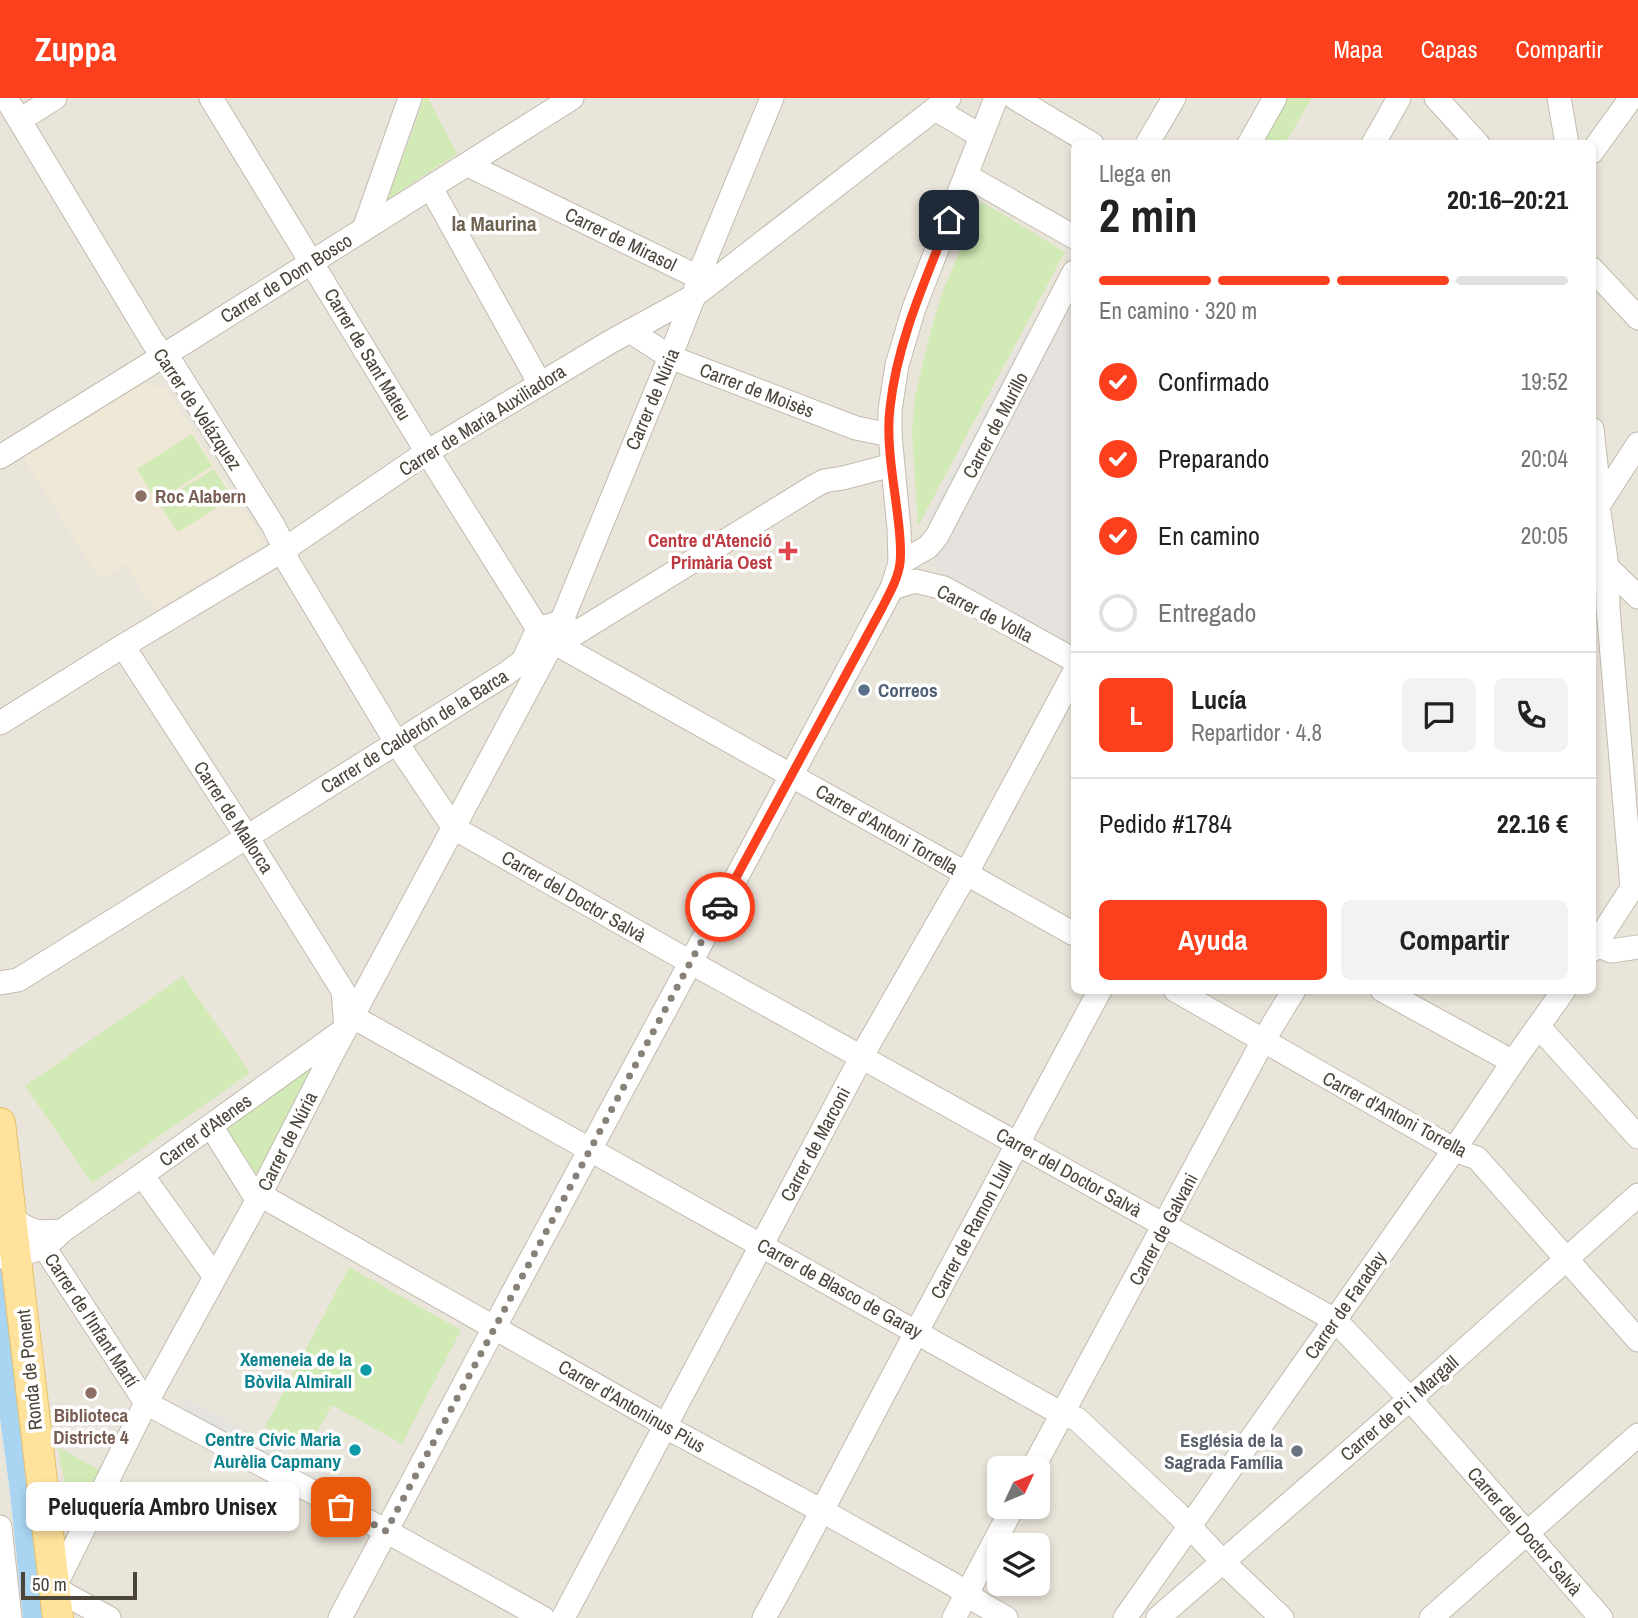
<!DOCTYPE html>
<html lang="es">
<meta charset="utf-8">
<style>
body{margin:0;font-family:"Archivo Narrow",sans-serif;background:#f2f2f2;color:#222;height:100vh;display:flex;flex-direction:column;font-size:26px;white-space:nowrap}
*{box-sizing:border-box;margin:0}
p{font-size:23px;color:#767676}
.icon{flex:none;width:38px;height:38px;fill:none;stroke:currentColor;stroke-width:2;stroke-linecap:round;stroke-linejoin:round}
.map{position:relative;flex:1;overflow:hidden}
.sheet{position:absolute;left:1071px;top:42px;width:525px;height:854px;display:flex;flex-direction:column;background:#fff;border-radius:10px;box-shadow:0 4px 10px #0003}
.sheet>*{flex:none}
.needle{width:46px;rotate:46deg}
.controls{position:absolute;left:987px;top:1358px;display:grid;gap:14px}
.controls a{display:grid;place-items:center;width:63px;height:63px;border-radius:10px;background:#fff;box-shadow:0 4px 10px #0003;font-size:35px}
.scale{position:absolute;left:21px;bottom:18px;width:116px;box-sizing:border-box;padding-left:7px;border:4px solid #4b4439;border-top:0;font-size:19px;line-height:24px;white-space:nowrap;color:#4b4439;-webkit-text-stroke:5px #fff;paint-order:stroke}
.pin{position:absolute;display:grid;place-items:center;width:60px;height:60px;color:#fff;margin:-30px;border-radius:14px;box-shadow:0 4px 10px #0006}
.courier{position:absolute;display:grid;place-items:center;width:70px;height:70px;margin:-35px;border:5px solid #fc3f1d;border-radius:50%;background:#fff;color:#222;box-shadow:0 2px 9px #0007}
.bubble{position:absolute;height:49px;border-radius:10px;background:#fff;box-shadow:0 4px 10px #0003;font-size:23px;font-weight:700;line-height:49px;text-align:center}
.overview em{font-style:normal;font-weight:700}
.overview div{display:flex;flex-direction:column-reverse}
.overview{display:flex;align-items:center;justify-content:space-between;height:119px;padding:0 28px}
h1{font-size:46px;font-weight:700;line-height:52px}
.bar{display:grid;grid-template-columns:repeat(4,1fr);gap:10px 7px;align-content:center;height:84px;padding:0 28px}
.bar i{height:9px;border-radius:5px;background:#e0e0e0}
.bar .current{background:#fc3f1d}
.bar p{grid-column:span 4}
.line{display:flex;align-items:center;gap:18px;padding:0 28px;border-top:2px solid #e0e0e0}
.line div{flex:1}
.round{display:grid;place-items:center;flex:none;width:74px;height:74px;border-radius:10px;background:#f2f2f2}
ol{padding:0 28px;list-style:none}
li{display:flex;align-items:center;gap:21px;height:77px}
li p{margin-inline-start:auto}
li .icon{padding:7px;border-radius:50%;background:#fc3f1d;color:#fff;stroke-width:4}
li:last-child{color:#767676}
li i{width:38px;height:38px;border:4px solid #e0e0e0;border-radius:50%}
.cta{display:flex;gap:14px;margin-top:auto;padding:14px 28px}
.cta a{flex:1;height:80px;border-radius:10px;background:#fc3f1d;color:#fff;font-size:28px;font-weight:700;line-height:80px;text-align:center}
.cta a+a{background:#f2f2f2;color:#222}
header{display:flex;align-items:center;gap:42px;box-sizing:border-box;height:98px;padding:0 35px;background:#fc3f1d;color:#fff}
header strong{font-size:33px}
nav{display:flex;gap:38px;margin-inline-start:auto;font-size:24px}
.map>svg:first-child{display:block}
</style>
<header>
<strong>Zuppa</strong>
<nav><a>Mapa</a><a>Capas</a><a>Compartir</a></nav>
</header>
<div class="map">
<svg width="1638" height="1520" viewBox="0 0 1638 1520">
<rect width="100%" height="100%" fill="#f6f3ec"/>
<!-- residential -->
<g fill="#eae5da" fill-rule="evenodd">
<path d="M0 0H1638V1520H44L27 1383 0 1146ZM1074 46H1592V892H1074ZM999 1370H1038V1409H999ZM999 1447H1038V1486H999Z"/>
<polygon points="0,1320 10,1395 23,1520 0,1520"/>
</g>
<!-- industrial -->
<polygon fill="#e6e2dd" points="1074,196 1074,548 924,464"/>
<!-- education -->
<polygon fill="#efe8d6" points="143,285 165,290 263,442 262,447 154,512 126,466 100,482 23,359"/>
<!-- green -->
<g fill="#d2eab5">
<polygon points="424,0 428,0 457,56 388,101"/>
<polygon points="1282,0 1312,0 1285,45 1255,46"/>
<polygon points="980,105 984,105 1065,154 918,428 912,334 915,298 931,232 944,190"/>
<polygon points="192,336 212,368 157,403 137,371"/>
<polygon points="214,371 232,400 178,434 159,405"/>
<polygon points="183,878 250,975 92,1085 25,988"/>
<polygon points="329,946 253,1083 221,1029"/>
<polygon points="349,1169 461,1232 402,1346 332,1307 308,1350 265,1329"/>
<polygon points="58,1349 101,1373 72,1425"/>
</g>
<!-- parking -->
<g fill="#e5e3e0">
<polygon points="1043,229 937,430 926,422 1028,230"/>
<polygon points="187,1302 367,1397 361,1408 181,1313"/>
</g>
<!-- water -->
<polygon fill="#a9d4f2" points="0,1146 27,1383 44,1520 23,1520 10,1395 0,1320"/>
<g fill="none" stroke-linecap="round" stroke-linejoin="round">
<defs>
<g id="minor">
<polyline points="6,0 153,244 163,258 173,267 273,427 285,451 288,464 396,644 454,730 690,864 1335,1222 1410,1301 1601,1520"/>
<polyline points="211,0 427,354 538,531 553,544 1074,836"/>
<polyline points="1015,0 1092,46"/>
<polyline points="1436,0 1478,46"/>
<polyline points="1559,0 1567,46"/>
<polyline points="935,11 981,38"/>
<polyline points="20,22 55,0"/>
<polyline points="1147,46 1174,0"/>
<polyline points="1249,46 1275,0"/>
<polyline points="1373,46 1399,0"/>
<polyline points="1592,54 1631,0"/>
<polyline points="468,67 698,179"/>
<polyline points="967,78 1074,139"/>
<polyline points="431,90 540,286"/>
<polyline points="364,131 410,0"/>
<polyline points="1592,171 1638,220"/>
<polyline points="630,233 670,259 856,330 890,337"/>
<polyline points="1592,331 1598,386 1598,408 1607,468 1608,510 1632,790 1592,852"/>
<polyline points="0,359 163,258 572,0"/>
<polyline points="1598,408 1638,346"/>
<polyline points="900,465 928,449 937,438 1074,174"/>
<polyline points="1603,465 1638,499"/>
<polyline points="892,490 915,483 944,490 1074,562"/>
<polyline points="123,548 247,739 343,893 346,930"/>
<polyline points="0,625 123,548 285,451 427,354 610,244 694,198 949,0"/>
<polyline points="1592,845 1611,853 1638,849"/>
<polyline points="0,885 18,882 247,739 507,575 523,563 538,531 561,524 576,535 813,389 824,383 843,380 892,367"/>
<polyline points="1175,892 1441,1044 1454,1052 1477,1060 1638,1242"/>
<polyline points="1382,892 1513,964"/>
<path d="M352 921 362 924C595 1056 830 1184 1062 1316L1077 1321 1177 1415 1223 1464 1282 1520"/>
<polyline points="1539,929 1638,1039"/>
<polyline points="211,1028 251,1092 257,1101 269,1102 652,1319 664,1328 835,1420 954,1487 980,1505 1006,1520"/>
<polyline points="142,1077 215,1179"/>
<path d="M11 1119C31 1135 37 1135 62 1133"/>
<polyline points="44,1149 146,1305 386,1433 543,1520"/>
<path d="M0 1159C28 1154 41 1156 62 1133L142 1077 341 934"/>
<polyline points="1033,1370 1263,943 1294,892"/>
<polyline points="0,1429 10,1520"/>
<polyline points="109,1520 54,1490 146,1305 252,1112 331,958 553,544 670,259 694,198 698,179 772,0"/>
<polyline points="340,1520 494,1230 892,490 900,465 899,431 890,337 890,312 897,267 914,210 996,0"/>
<polyline points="563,1520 868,947 966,776 1074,575"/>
<path d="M764 1520C819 1421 870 1320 924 1220 982 1110 1042 1002 1100 892"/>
<polyline points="954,1520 1013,1409"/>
<polyline points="1125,1520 1335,1222 1454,1052 1513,964 1564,892"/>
<polyline points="1158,1520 1410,1301 1638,1097"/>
<polyline points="1431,1520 1638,1337"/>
</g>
<polyline id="major" points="0,1025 58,1520"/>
</defs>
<!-- minor casing -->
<use href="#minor" stroke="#c2bbae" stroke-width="25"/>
<!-- major casing -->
<use href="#major" stroke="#e6c16a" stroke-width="32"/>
<!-- minor -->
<use href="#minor" stroke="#fff" stroke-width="23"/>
<!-- major -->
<use href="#major" stroke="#ffe39c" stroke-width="30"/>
</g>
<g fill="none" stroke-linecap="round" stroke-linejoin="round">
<!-- done -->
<polyline stroke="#878178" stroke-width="7" stroke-dasharray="0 12.6" points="341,1409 386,1433 720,809"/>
<!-- route -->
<path stroke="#fc3f1d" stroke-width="9" d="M720 809 882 510C889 496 898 481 900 465 902 448 899 429 897 412 893 380 886 342 890 310 897 244 925 183 949 122"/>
</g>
<!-- markers -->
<g fill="#8d6e63" stroke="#fff" stroke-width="2.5">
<circle cx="141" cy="398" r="7"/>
<circle cx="91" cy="1295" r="7"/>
</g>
<path fill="#e0444e" stroke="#fff" stroke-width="2.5" d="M784.5 442.5h7v7h7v7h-7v7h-7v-7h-7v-7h7z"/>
<circle fill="#5c6f8a" stroke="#fff" stroke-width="2.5" cx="864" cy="592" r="7"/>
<g fill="#0f9aa8" stroke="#fff" stroke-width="2.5">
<circle cx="366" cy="1272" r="7"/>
<circle cx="355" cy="1352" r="7"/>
</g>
<circle fill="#6b7280" stroke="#fff" stroke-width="2.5" cx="1297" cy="1353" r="7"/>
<g text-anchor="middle" stroke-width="7" stroke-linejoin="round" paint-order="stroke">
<!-- street labels -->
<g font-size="19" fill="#4b4439" stroke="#fff">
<text transform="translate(621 141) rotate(26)" y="7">Carrer de Mirasol</text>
<text transform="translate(286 180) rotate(-32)" y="7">Carrer de Dom Bosco</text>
<text transform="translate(368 256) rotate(59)" y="7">Carrer de Sant Mateu</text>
<text transform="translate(757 292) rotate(21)" y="7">Carrer de Moisès</text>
<text transform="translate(652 301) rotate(-67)" y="7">Carrer de Núria</text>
<text transform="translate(198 311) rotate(56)" y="7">Carrer de Velázquez</text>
<text transform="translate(482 322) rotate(-32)" y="7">Carrer de Maria Auxiliadora</text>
<text transform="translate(995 327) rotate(-62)" y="7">Carrer de Murillo</text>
<text transform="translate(985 515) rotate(27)" y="7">Carrer de Volta</text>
<text transform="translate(414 633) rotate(-32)" y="7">Carrer de Calderón de la Barca</text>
<text transform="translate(234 719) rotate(57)" y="7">Carrer de Mallorca</text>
<text transform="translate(887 731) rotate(30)" y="7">Carrer d'Antoni Torrella</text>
<text transform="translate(574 798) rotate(30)" y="7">Carrer del Doctor Salvà</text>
<text transform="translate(1395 1016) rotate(28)" y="7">Carrer d'Antoni Torrella</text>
<text transform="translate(205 1032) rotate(-36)" y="7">Carrer d'Atenes</text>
<text transform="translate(287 1043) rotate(-63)" y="7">Carrer de Núria</text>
<text transform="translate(815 1046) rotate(-62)" y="7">Carrer de Marconi</text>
<text transform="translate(1069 1074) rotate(29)" y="7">Carrer del Doctor Salvà</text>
<text transform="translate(1163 1131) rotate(-62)" y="7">Carrer de Galvani</text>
<text transform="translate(971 1132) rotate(-62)" y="7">Carrer de Ramon Llull</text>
<text transform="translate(840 1190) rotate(29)" y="7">Carrer de Blasco de Garay</text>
<text transform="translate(1345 1207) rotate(-55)" y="7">Carrer de Faraday</text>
<text transform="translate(92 1222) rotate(57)" y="7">Carrer de l'Infant Martí</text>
<text transform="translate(29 1272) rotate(-96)" y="7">Ronda de Ponent</text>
<text transform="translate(632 1308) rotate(30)" y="7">Carrer d'Antoninus Pius</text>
<text transform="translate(1399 1310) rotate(-41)" y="7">Carrer de Pi i Margall</text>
<text transform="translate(1525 1433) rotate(49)" y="7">Carrer del Doctor Salvà</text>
</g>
<!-- education labels -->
<g font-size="19" font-weight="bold" fill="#785e54" stroke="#fff" text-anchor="start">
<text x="155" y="405">Roc Alabern</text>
<text x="91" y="1324" text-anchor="middle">Biblioteca<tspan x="91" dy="22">Districte 4</tspan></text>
</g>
<!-- health labels -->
<g font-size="19" font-weight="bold" fill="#be3a42" stroke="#fff" text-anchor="end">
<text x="772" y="449">Centre d'Atenció<tspan x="772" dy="22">Primària Oest</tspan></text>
</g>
<!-- service labels -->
<g font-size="19" font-weight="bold" fill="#4e5e75" stroke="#fff" text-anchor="start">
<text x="878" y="599">Correos</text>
</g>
<!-- culture labels -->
<g font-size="19" font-weight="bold" fill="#0d838f" stroke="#fff" text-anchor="end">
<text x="352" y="1268">Xemeneia de la<tspan x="352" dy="22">Bòvila Almirall</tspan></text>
<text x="341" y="1348">Centre Cívic Maria<tspan x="341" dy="22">Aurèlia Capmany</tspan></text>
</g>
<!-- worship labels -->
<g font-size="19" font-weight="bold" fill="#5b616d" stroke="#fff" text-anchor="end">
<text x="1283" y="1349">Església de la<tspan x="1283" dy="22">Sagrada Família</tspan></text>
</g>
<!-- neighbourhood labels -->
<g font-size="21" font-weight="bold" fill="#6e6250" stroke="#fff">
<text x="494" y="133">la Maurina</text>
</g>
</g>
</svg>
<div class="controls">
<a><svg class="needle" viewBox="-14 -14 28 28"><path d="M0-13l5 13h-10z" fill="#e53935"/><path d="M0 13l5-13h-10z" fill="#767676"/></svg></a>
<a><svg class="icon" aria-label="layers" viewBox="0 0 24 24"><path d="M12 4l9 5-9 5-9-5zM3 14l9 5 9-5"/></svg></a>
</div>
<div class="scale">50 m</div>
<div class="pin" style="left:341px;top:1409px;background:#ea580c"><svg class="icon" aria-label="bag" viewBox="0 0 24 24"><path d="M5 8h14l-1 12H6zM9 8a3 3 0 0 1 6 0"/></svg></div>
<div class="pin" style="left:949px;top:122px;background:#1f2937"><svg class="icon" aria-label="home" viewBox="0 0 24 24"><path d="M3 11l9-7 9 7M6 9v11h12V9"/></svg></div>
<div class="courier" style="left:720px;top:809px"><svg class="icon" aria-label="car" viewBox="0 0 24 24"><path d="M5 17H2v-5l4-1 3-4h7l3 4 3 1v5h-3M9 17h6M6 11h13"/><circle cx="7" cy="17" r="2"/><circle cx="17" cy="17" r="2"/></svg></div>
<div class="bubble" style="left:26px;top:1384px;width:273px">Peluquería Ambro Unisex</div>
<section class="sheet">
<div class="overview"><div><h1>2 min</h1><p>Llega en</p></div><em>20:16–20:21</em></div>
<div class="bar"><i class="current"></i><i class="current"></i><i class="current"></i><i></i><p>En camino · 320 m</p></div>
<ol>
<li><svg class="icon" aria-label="check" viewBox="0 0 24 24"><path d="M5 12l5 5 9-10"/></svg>Confirmado<p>19:52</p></li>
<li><svg class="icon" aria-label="check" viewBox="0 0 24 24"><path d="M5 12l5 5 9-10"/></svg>Preparando<p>20:04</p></li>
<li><svg class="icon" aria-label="check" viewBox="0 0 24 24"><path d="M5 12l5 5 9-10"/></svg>En camino<p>20:05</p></li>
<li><i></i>Entregado</li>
</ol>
<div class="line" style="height:126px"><b class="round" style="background:#fc3f1d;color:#fff">L</b><div><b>Lucía</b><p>Repartidor · 4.8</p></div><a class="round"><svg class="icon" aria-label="chat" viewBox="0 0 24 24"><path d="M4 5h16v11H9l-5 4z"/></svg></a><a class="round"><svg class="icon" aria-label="phone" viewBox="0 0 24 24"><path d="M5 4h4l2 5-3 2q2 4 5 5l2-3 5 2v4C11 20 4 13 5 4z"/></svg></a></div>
<div class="line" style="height:91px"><div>Pedido #1784</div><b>22.16 €</b></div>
<div class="cta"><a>Ayuda</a><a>Compartir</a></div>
</section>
</div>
